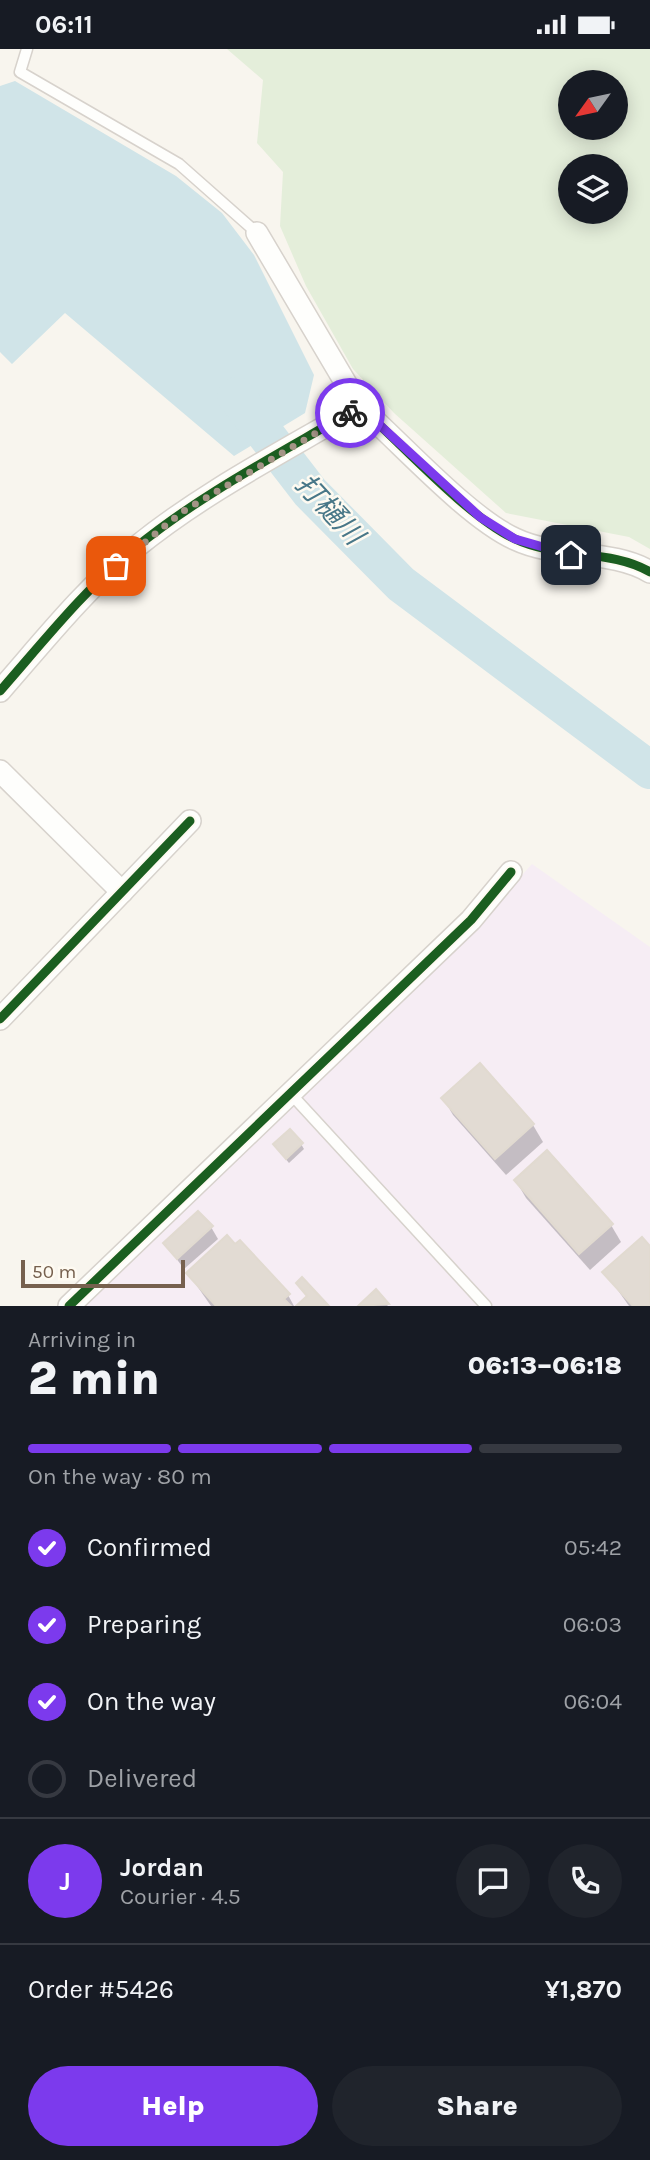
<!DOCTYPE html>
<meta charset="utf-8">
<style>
body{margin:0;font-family:Karla,"Noto Sans JP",sans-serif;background:#20242c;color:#f1f3f6;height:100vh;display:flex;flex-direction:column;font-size:26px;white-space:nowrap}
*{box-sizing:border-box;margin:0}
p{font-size:23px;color:#9ea1a6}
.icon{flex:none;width:38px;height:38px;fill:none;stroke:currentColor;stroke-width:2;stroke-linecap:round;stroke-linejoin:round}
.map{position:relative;height:1257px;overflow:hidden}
.side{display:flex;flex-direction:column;background:#171b24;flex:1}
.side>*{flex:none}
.needle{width:46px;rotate:237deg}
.buttons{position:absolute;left:558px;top:21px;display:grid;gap:14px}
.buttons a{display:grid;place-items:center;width:70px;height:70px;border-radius:50%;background:#171b24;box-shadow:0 4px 18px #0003;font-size:35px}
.scale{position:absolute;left:21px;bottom:18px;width:164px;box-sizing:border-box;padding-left:7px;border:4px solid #76604e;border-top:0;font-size:19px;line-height:24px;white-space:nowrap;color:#76604e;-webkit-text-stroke:5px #fefaf1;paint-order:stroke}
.pin{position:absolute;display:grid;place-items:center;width:60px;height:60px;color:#fff;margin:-30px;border-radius:14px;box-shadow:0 4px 10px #0006}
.courier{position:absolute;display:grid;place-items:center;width:70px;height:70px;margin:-35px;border:5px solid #7c3aed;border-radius:50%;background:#fff;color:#222;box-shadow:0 2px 9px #0007}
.overview em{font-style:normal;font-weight:800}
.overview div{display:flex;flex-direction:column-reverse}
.overview{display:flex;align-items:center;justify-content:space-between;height:119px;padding:0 28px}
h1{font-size:46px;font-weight:800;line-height:52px}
.bar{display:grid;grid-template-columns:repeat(4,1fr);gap:10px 7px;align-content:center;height:84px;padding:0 28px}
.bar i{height:9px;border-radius:5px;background:#363941}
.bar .on{background:#7c3aed}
.bar p{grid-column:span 4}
.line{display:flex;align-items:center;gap:18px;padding:0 28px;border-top:2px solid #363941}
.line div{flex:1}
.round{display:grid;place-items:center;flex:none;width:74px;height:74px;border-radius:37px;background:#20242c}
ol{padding:0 28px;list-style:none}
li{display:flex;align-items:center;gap:21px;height:77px}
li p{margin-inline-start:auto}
li .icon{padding:7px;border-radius:50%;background:#7c3aed;color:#fff;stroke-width:4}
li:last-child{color:#9ea1a6}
li i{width:38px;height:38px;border:4px solid #363941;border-radius:50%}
.primary-button{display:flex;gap:14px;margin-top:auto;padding:14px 28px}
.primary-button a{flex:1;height:80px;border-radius:42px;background:#7c3aed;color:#fff;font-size:28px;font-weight:800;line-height:80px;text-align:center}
.primary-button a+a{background:#20242c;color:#f1f3f6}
.status{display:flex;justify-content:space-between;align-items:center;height:49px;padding:0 35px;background:#171b24;direction:ltr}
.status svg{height:19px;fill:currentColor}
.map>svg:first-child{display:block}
</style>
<div class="status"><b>06:11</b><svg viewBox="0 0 49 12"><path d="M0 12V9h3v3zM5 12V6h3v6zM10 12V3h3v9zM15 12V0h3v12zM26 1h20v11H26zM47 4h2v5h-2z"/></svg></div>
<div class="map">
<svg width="650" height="1257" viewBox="0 0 650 1257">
<rect width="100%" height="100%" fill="#f8f5ee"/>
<!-- education -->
<polygon fill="#f6edf4" points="532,815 650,898 650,1257 84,1257 472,882"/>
<!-- green -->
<path fill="#e4eeda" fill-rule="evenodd" d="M227 0H650V500L629 488 506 464 394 364 353 320 306 237 280 177 283 123 257 94 263 31ZM570 33H616V79H570ZM570 117H616V163H570Z"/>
<!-- water -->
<polygon fill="#d0e4e8" points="15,32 176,127 222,164 254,206 314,326 305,364 234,407 65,264 12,315 0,303 0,37"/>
<!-- shadow -->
<g fill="#0003">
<polygon points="443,1049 533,1076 543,1093 506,1126 453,1066"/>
<polygon points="301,1095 304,1100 289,1114 278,1101"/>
<polygon points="516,1132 611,1176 621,1193 590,1221 526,1149"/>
<polygon points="211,1178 218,1190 184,1220 165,1194"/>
<polygon points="650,1199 650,1257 629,1257 605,1223"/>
<polygon points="188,1224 288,1246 294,1257 211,1257"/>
<polygon points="376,1243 388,1257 360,1257"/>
</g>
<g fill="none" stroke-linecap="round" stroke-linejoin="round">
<!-- river -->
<polyline stroke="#d0e4e8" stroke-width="38" points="236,347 310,443 401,535 650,721"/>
</g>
<!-- building -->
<g fill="#e2dbd3" stroke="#e1dad0" stroke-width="2">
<polygon points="480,1014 534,1075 495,1110 441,1049"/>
<polygon points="290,1080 303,1094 286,1110 273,1095"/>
<polygon points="547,1101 613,1175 579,1205 514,1131"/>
<polygon points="198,1162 213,1177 177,1210 163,1194"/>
<polygon points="227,1186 235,1195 240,1191 290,1245 284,1250 291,1257 216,1257 186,1224"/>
<polygon points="642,1188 650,1197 650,1257 633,1257 602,1223"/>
<polygon points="302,1228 329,1257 296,1257 307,1247 296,1234"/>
<polygon points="376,1240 389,1255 358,1257"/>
</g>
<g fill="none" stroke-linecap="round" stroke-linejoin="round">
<defs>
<g id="service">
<polyline points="27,0 20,23 179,115 257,184"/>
<polyline points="291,1045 486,1257"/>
</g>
<g id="minor">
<polyline points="257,184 348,338 358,361"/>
<path d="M0 642C43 593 85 540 135 499 200 446 275 407 347 365L358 361 371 368C409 403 471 470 515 490 557 510 612 500 650 523"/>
<polyline points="0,722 122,843"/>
<polyline points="0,970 190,772"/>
<polyline points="69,1257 471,871 511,823"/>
</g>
</defs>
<!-- service casing -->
<use href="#service" stroke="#d7d2cc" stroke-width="13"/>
<!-- minor casing -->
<use href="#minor" stroke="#d7d2cc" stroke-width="24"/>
<!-- service -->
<use href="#service" stroke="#fefefc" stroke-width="10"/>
<!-- minor -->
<use href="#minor" stroke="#fefefc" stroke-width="21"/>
<defs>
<g id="cycleway">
<path d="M0 642C43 593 85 540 135 499 200 446 275 407 347 365L358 361 371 368C409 403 471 470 515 490 557 510 612 500 650 523"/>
<polyline points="0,970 190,772"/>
<polyline points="69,1257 471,871 511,823"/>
</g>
</defs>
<!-- cycleway casing -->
<use href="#cycleway" stroke="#fefaf1" stroke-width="13"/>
<!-- cycleway -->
<use href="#cycleway" stroke="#1b5e20" stroke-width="9"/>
</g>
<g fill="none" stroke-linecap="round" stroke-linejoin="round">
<!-- done -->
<polyline stroke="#a49486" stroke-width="7" stroke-dasharray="0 12.6" points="116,517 182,463 350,364"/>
<!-- route -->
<polyline stroke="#7c3aed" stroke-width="9" points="350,364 358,361 371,368 480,468 515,490 571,506"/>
</g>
<g text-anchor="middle" stroke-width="5" stroke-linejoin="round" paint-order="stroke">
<!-- water labels -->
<g font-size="28" font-style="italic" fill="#487788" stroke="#fefaf1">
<text transform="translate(330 460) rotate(47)" y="10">打樋川</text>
</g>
</g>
</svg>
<div class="buttons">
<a><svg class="needle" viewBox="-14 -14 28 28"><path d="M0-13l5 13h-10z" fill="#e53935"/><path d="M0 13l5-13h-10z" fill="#9ea1a6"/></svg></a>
<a><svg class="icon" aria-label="layers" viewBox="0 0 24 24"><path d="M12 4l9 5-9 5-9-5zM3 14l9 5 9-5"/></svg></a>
</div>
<div class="scale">50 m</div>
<div class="pin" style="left:116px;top:517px;background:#ea580c"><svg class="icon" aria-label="bag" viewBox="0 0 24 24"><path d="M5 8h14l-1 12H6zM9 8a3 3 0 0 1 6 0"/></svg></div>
<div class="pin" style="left:571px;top:506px;background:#1f2937"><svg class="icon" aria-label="home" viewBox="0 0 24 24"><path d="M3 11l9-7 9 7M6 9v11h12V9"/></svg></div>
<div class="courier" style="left:350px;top:364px"><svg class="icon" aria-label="bike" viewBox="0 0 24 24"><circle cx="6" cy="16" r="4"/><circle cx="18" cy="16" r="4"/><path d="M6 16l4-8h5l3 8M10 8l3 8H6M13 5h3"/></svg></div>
</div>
<section class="side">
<div class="overview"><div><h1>2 min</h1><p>Arriving in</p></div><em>06:13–06:18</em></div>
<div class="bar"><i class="on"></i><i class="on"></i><i class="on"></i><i></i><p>On the way · 80 m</p></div>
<ol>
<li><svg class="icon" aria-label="check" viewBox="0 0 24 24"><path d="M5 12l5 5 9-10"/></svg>Confirmed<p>05:42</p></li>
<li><svg class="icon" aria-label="check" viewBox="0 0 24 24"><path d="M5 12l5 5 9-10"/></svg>Preparing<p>06:03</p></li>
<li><svg class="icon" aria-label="check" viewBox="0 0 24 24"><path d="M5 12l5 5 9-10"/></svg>On the way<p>06:04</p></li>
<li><i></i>Delivered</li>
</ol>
<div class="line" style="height:126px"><b class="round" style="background:#7c3aed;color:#fff">J</b><div><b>Jordan</b><p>Courier · 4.5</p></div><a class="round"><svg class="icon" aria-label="chat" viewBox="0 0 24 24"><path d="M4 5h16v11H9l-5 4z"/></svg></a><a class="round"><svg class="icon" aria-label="phone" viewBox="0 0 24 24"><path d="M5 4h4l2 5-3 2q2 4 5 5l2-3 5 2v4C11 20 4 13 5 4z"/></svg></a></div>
<div class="line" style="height:91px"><div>Order #5426</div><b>¥1,870</b></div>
<div class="primary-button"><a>Help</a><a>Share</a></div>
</section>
